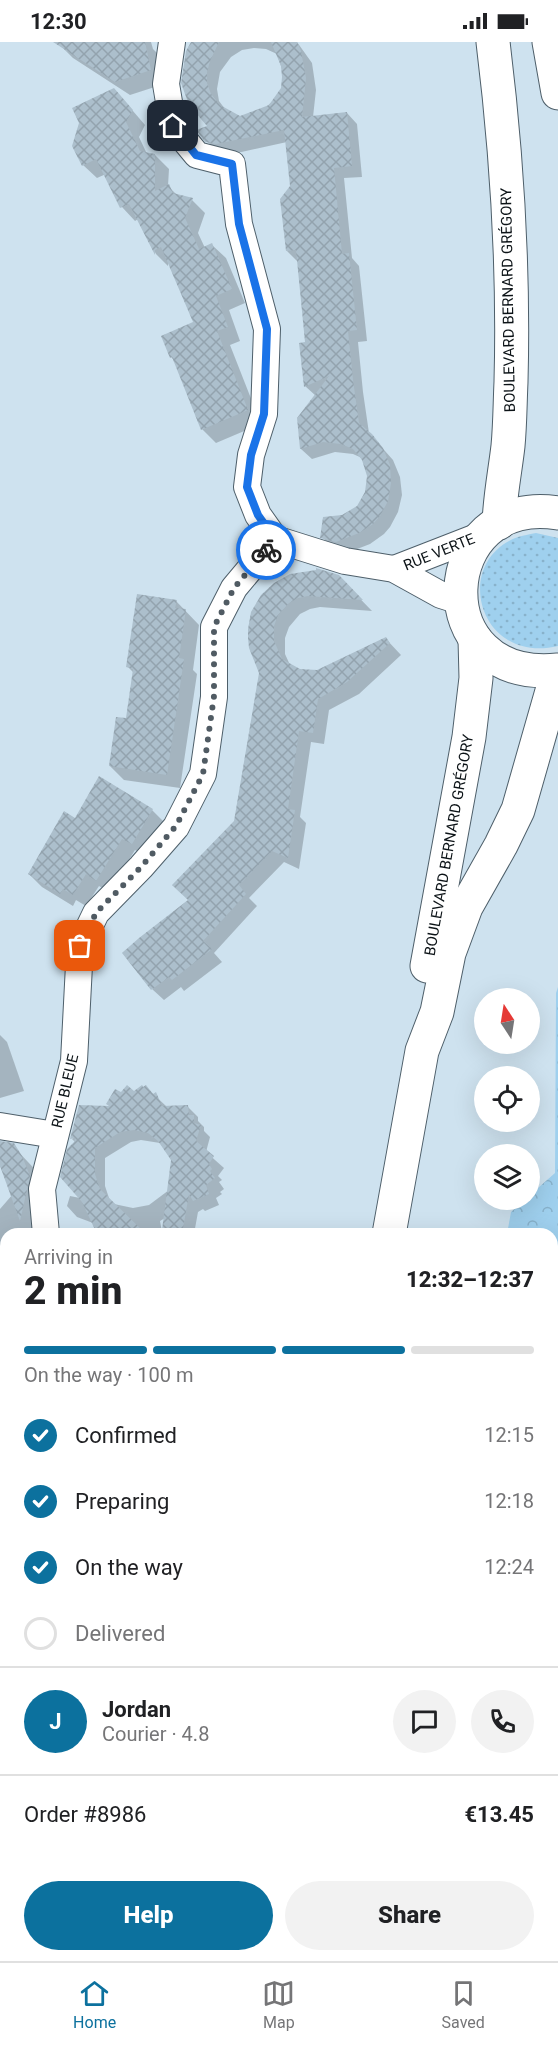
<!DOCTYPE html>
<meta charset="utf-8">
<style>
body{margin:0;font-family:Roboto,sans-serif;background:#f2f2f2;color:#202124;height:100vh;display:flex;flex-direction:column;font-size:22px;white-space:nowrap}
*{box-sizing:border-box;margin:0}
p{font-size:20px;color:#757577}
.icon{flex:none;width:33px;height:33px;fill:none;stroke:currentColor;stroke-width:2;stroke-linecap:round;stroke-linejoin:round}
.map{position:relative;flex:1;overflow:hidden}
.sheet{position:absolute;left:0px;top:1186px;width:558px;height:734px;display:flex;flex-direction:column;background:#fff;border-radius:18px 18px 0 0;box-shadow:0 6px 24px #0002}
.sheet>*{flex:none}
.needle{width:39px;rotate:348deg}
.controls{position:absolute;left:474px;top:946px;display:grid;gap:12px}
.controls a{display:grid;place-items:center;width:66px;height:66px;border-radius:50%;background:#fff;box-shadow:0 6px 24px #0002;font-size:30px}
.pin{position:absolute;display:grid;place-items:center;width:51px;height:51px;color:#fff;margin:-26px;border-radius:12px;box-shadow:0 3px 9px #0006}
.courier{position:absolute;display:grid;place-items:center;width:60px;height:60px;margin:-30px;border:4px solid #1a73e8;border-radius:50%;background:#fff;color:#222;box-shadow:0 2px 8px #0007}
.head em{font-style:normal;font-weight:800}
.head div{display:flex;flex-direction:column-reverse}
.head{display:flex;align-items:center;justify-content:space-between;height:102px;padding:0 24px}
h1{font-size:39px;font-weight:800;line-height:45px}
.bar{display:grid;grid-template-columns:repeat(4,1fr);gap:9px 6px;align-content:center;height:72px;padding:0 24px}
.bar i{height:8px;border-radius:4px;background:#e0e0e0}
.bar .active{background:#0c719e}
.bar p{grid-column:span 4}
.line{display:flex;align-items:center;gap:15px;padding:0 24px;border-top:2px solid #e0e0e0}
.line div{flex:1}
.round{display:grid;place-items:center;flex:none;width:63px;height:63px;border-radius:32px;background:#f2f2f2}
ol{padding:0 24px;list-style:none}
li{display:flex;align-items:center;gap:18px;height:66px}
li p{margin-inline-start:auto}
li .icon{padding:6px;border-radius:50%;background:#0c719e;color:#fff;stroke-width:4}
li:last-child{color:#757577}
li i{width:33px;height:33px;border:3px solid #e0e0e0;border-radius:50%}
.action{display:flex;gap:12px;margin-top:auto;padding:12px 24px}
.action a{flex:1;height:69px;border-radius:36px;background:#0c719e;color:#fff;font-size:24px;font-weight:800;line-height:69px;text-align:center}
.action a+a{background:#f2f2f2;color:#202124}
.status{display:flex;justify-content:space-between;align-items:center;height:42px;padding:0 30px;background:#fff;direction:ltr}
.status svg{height:16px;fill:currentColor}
.tabs{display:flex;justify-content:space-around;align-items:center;height:84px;border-top:2px solid #e0e0e0;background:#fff;font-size:16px;color:#757577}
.tabs a{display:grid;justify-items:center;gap:3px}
.tabs .active{color:#0c719e}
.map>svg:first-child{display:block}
</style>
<div class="status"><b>12:30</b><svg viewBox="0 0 49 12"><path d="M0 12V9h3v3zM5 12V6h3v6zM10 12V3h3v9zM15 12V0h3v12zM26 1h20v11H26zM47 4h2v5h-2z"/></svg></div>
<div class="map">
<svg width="558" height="1919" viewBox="0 0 558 1919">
<defs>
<pattern id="grass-dots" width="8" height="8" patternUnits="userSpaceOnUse" patternTransform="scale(1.5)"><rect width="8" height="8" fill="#9fd0ee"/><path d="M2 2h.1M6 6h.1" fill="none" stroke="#88b2cb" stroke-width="1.8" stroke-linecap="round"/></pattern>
<pattern id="park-crowns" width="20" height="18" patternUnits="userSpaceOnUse" patternTransform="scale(1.5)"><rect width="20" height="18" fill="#9fd0ee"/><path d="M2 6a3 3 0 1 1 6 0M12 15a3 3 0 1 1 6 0" fill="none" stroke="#88b2cb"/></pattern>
<pattern id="building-cross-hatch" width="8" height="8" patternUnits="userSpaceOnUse" patternTransform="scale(1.5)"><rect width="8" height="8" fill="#acbfcc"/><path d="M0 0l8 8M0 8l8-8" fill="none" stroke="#93a3ae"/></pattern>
</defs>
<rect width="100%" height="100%" fill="#cee2ef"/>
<!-- grass -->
<path fill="url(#grass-dots)" d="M536 491 558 496V604C478 623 451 519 518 495 524 493 531 492 536 491Z"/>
<!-- park -->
<polygon fill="url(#park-crowns)" points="558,945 558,1830 552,1829 552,1192 507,1192 511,1170 524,1158 530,1158 530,1153 555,1131 556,951"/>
<!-- pitch -->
<rect fill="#9fd0ee" x="552" y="1549" width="6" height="230"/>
<!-- shadow -->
<g fill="#0003" fill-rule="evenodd">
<polygon points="71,0 151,0 153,7 157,11 164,42 130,53 73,16 60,3"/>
<path d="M193 0H297L312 21 316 48 313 75 347 71 357 82 362 135 344 136 352 216 359 224 367 299 358 300 363 350 369 391 393 418 400 435 402 453 398 470 390 485 384 492 370 502 347 511 333 506 322 495 342 475 358 465 368 444 367 428 362 416 353 412 335 410 312 417 301 407 299 377 316 354 305 344 307 301 298 220 287 209 292 145 287 100 228 113 218 110 207 99 210 85ZM254 6 266 7 277 12 283 30 282 46 276 56 263 68 240 75 225 67 219 59 217 47 220 30 231 15 242 8Z"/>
<polygon points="127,62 145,83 139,95 147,112 155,113 169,127 168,144 178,154 192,158 205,171 198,191 205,206 212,203 226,216 245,261 229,268 240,299 230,303 261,382 216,401 202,387 176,320 171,315 195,280 168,217 168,224 156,212 138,177 135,179 122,165 106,132 97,136 83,123"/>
<polygon points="338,534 372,569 320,565 310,567 300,572 289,585 285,596 285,612 290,623 300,629 318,630 386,597 401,613 359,652 329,668 324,702 311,700 300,775 306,781 299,827 284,820 249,856 257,864 214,911 222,920 184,949 181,945 164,958 152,947 190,859 235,780 261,631 253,570"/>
<polygon points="176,559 199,583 193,628 197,632 180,746 124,738 110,724 127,678 134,631 128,625"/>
<polygon points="99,736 152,768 165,781 145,814 135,808 109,850 99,844 86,864 76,858 73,864 42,845 29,832 75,778"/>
<polygon points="0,993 7,1000 24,1049 0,1056"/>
<path d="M146 1045 167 1065H188L198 1075V1079L204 1085V1089L210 1095 206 1110 224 1126 218 1134 222 1138 219 1140 224 1147 220 1150 222 1152 216 1156 219 1163 205 1169 203 1167 198 1170 194 1192H99L93 1181 77 1175 67 1164 70 1154 80 1156 76 1101 72 1097 112 1066 121 1052 134 1051ZM141 1098 160 1101 173 1118 169 1148 149 1163 133 1166 114 1162 110 1159 105 1144V1116L131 1100ZM165 1176 163 1190H162L160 1179Z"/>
<polygon points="0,1100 12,1103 44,1137 31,1192 6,1192 6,1214 0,1215 0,1167 13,1152 0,1124"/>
<rect x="552" y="1240" width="6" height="306"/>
<polygon points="6,1269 6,1363 0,1356 0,1271"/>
<polygon points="0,1442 6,1443 6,1652 2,1653 0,1664"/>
</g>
<!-- building -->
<g fill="url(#building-cross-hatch)">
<polygon points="53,0 145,0 151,28 115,40"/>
<polygon points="191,0 219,0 210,19 207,30 207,41 211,52 220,63 240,74 269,63 281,46 282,35 281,24 271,0 297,0 301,9 306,36 302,75 347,70 352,124 334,126 342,212 349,211 357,288 348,289 353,338 359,381 372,392 383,406 390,423 391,441 388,459 380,474 373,482 359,491 336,500 320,496 323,475 342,473 357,464 365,450 367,434 362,418 353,407 341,402 323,400 300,407 297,376 329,334 304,345 299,301 305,300 296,208 286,209 280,157 290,144 284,88 216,102 205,100 196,88 207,84 189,63 181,41 186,9"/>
<polygon points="114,46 133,68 126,80 140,109 155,112 155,149 169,142 173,151 193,156 185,176 199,207 212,201 232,247 216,254 228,285 217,289 248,368 201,388 172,315 170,316 161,294 193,280 161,205 155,208 155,213 129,162 120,166 96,117 82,124 72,104 79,81 72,66"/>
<polygon points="316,526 339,533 363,558 308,554 298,556 289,561 278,573 274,584 274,599 282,617 300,627 317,628 386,595 390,601 347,640 318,657 313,691 299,689 288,767 295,768 288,816 272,809 239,843 246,852 203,899 212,907 172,938 169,935 151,948 122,911 139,896 188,858 172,843 234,779 259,631 249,606 248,596 248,587 251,570 261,553 274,541 290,532 316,528"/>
<polygon points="137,552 177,558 175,566 186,567 179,616 184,617 167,733 109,724 116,675 126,676 133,627 126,625"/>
<polygon points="99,734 153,767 132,802 122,797 96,839 86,832 73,853 63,847 60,852 28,832 64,769 75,776"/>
<polygon points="127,1043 134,1049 142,1043 143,1045 146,1043 153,1052 156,1050 162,1064 188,1063 189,1073 194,1073 194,1081 201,1083 196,1099 214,1114 209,1122 212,1127 210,1129 215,1136 206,1143 209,1152 193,1159 189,1152 182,1192 162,1188 171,1118 158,1099 148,1091 134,1088 120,1090 95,1106 95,1132 100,1147 146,1192 119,1192 114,1189 115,1191 112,1192 97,1192 82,1160 60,1135 67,1107 74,1100 75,1096 70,1097 79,1063 109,1064 106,1062 115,1047 121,1050"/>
<polygon points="0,1099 14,1101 22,1114 30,1134 20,1179 0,1124"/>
</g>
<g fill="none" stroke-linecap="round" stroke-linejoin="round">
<defs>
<g id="street">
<polyline points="172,0 166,42 173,84 197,113 232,122 239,182 267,287 264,372 251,413 247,445 258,473 275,497 345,519 394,527 441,553 460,559"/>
<polyline points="394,527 484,492"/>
<polyline points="0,1084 55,1093"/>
<polyline points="46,1192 42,1147 74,1019 80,904 96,871 141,825 176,785 203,732 214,655 214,585 234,546 275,497"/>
<polyline points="0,1219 6,1219"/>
<polyline points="0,1743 6,1723"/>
<polyline points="0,1816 6,1818"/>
</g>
<g id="secondary">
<path d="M493 0C507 113 514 227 511 340 510 361 510 383 508 404 505 430 500 454 499 481"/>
<polyline points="549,0 558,51"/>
<path d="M558 471C434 451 423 642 558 628"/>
<polyline points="427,924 469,695 476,636 475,597"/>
<polyline points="389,1192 422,1009 437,970 449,911 466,865 501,803 518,768 552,649 558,636"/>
<polyline points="258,1919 259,1914"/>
</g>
</defs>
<!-- street casing -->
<use href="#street" stroke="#4e5f6a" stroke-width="28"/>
<!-- secondary casing -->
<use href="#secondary" stroke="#4e5f6a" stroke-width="35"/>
<!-- street -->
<use href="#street" stroke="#fff" stroke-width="26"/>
<!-- secondary -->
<use href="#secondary" stroke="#fff" stroke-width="33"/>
</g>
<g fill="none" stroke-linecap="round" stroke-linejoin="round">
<!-- done -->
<polyline stroke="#505b63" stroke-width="6" stroke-dasharray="0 10.8" points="80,904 96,871 141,825 176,784 203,732 214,654 214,585 234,546 266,508"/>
<!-- route -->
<polyline stroke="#1a73e8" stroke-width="8" points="173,84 196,113 232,122 239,182 267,287 264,372 251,413 247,445 258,473 275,497 266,508"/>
</g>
<g text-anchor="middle" stroke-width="5" stroke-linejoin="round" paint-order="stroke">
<!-- street labels -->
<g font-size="15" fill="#0c1317" stroke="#fff">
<text transform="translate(508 258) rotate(-91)" y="5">BOULEVARD BERNARD GRÉGORY</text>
<text transform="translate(439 510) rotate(-22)" y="5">RUE VERTE</text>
<text transform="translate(449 803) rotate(-80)" y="5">BOULEVARD BERNARD GRÉGORY</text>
<text transform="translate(65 1049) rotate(-77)" y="5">RUE BLEUE</text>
</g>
</g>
</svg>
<div class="controls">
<a><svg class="needle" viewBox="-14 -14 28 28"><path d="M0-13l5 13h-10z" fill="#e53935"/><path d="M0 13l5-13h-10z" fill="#757577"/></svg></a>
<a><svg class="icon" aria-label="locate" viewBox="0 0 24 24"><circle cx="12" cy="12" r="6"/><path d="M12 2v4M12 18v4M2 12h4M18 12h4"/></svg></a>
<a><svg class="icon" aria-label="layers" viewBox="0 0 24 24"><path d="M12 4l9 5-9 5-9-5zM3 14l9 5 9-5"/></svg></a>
</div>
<div class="pin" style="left:80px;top:904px;background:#ea580c"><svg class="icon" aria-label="bag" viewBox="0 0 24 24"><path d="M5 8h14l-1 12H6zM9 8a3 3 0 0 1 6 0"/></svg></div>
<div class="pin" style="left:173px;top:84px;background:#1f2937"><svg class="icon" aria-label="home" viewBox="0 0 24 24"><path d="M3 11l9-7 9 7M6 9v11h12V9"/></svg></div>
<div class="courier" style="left:266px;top:508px"><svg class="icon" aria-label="bike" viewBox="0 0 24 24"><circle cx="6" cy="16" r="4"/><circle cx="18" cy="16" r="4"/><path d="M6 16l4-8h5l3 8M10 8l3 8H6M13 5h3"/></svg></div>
<section class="sheet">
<div class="head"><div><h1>2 min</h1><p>Arriving in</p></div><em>12:32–12:37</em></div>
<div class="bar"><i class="active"></i><i class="active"></i><i class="active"></i><i></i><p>On the way · 100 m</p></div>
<ol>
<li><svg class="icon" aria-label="check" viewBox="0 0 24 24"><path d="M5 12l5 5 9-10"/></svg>Confirmed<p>12:15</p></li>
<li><svg class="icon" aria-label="check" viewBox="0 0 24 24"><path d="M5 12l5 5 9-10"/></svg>Preparing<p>12:18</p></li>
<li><svg class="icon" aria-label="check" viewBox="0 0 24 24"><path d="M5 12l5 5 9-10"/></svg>On the way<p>12:24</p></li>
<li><i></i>Delivered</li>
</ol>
<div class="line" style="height:108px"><b class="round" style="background:#0c719e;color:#fff">J</b><div><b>Jordan</b><p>Courier · 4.8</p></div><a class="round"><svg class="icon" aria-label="chat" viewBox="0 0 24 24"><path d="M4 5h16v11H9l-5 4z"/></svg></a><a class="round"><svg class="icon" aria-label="phone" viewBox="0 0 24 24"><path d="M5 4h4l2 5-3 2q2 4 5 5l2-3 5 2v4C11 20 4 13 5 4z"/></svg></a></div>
<div class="line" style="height:78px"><div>Order #8986</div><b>€13.45</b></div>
<div class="action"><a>Help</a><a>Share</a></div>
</section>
</div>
<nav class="tabs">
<a class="active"><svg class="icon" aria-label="home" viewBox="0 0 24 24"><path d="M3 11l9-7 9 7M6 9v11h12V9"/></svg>Home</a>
<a><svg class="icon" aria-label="map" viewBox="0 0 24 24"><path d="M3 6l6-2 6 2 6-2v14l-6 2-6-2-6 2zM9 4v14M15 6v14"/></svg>Map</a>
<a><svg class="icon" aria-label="saved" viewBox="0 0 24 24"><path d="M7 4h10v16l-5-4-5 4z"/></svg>Saved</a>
</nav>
